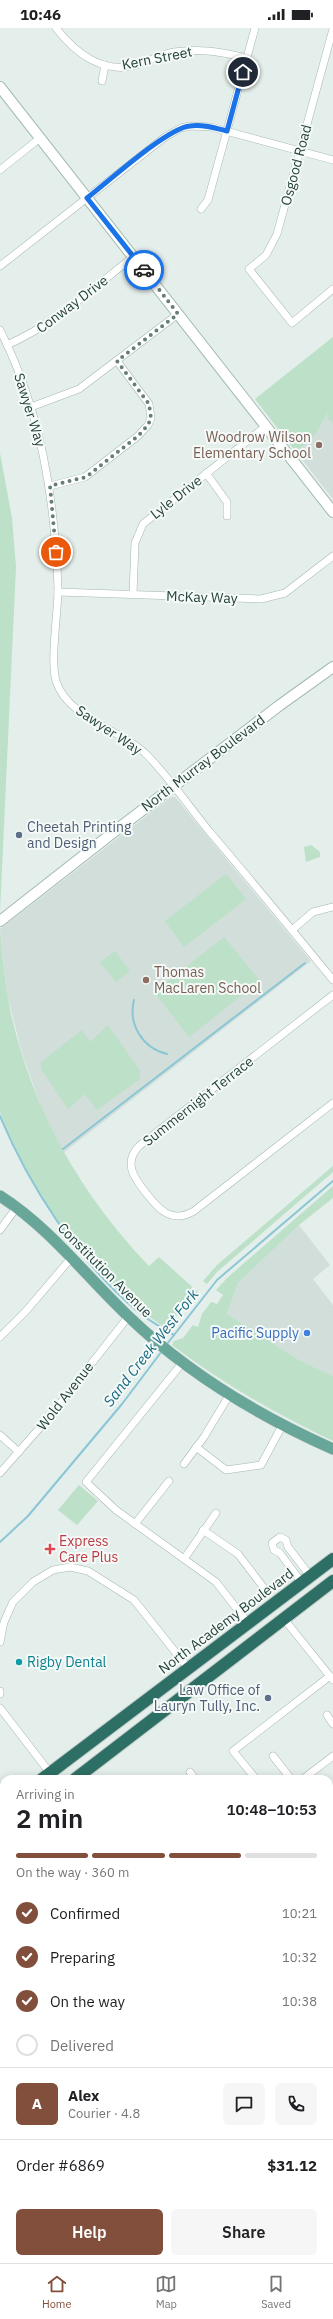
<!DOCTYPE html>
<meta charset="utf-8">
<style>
body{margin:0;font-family:"IBM Plex Sans",sans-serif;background:#f6f6f6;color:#202124;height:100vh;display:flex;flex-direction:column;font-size:15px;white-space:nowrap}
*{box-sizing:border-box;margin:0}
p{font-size:13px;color:#757577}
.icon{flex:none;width:22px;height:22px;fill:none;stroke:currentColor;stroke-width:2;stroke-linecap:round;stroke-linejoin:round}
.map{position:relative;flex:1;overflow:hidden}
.panel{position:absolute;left:0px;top:1747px;width:333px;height:488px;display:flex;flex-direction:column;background:#fff;border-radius:12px 12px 0 0;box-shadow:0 2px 10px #0003}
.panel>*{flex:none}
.pin{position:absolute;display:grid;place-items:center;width:34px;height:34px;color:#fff;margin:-17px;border:2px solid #fff;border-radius:50%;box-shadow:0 1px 4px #0007}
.courier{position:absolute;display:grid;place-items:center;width:40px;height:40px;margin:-20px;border:3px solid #1a73e8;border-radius:50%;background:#fff;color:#222;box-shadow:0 1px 5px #0007}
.headline em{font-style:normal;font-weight:600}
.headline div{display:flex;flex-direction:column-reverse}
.headline{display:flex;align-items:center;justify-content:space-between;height:68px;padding:0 16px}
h1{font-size:26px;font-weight:600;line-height:30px}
.bar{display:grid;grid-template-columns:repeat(4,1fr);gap:6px 4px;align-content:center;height:48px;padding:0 16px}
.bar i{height:5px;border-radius:3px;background:#e0e0e0}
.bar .selected{background:#814f3c}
.bar p{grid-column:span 4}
.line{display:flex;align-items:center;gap:10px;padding:0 16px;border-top:1px solid #e0e0e0}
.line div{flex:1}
.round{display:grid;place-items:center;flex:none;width:42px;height:42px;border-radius:6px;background:#f6f6f6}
ol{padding:0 16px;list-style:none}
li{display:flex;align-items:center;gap:12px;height:44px}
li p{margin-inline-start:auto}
li .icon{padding:4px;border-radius:50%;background:#814f3c;color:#fff;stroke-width:4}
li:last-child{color:#757577}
li i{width:22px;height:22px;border:2px solid #e0e0e0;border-radius:50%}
.primary-button{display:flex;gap:8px;margin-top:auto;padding:8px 16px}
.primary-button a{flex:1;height:46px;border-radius:6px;background:#814f3c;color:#fff;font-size:16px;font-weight:600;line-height:46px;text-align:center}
.primary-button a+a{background:#f6f6f6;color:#202124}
.status{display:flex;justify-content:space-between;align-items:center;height:28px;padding:0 20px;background:#fff;direction:ltr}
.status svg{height:11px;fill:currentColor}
.tab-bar{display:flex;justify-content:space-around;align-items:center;height:56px;border-top:1px solid #e0e0e0;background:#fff;font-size:11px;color:#757577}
.tab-bar a{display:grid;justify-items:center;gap:2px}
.tab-bar .selected{color:#814f3c}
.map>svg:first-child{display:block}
</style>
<div class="status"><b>10:46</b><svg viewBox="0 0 49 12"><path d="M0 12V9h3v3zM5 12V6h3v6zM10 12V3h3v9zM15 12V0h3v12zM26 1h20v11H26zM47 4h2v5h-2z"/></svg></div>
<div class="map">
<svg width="333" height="2235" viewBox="0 0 333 2235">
<rect width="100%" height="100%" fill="#e4eeea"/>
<!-- built -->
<g fill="#d2ded9">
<polygon points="333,377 333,471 296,424 313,410"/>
<polygon points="171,769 175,769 311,933 63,1125 42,1081 22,1025 7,966 0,901"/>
<polygon points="299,1197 330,1237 313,1251 333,1277 333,1348 299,1332 227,1286 238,1255"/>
<polygon points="0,1932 4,1937 4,2016 0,2019"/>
</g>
<!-- green -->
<g fill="#bce0c8">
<polygon points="333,309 333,395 327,391 328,385 313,410 296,424 255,371"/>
<polygon points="0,425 12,490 16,539 0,883"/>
<polygon points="311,817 320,824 320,829 306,834 304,819"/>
<polygon points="226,846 246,871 184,919 165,893"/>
<path d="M0 902C3 930 5 958 11 986 33 1083 81 1167 149 1238L159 1229 199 1265 191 1272 187 1283 181 1281 167 1301C91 1252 33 1168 0 1084Z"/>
<polygon points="224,909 260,953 189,1009 154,964"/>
<polygon points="115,923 130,943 116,954 100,934"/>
<polygon points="108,997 140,1043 140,1051 97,1082 85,1066 68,1081 41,1041 41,1034 82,1002 90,1014"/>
<polygon points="333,1138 333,1144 217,1244 207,1256 203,1253 217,1237"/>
<path d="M333 1158V1170L299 1197 238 1255 227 1286 299 1332 333 1348V1413C276 1386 222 1355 172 1317L174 1313 183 1310 193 1297 198 1299 202 1286 211 1274 217 1276 223 1267 216 1262 228 1249Z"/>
<polygon points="79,1457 98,1473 77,1497 58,1482"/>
</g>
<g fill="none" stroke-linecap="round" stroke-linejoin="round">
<!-- stream -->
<g stroke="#8ac6d5" stroke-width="2">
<path d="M134 972C128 996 142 1020 167 1026"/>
<path d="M0 1088C29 1158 77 1232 136 1282 147 1292 161 1299 174 1307"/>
<polyline points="63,1121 305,935"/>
<polyline points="167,1316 217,1252 333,1153"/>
<polyline points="0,1514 28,1488 122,1376 162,1323"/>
</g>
<defs>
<g id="street">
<path d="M56 0C76 26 105 48 140 36 151 32 162 26 174 24 199 20 222 24 247 30"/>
<polyline points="333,1 277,206 266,227 249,241 292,295 333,261"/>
<polyline points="102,53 105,37"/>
<polyline points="0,142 40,110"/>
<polyline points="201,181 208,172 255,0"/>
<polyline points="0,238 165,109 181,100 190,98 211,99 333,132"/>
<path d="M0 302C41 383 55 471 58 561 58 586 50 631 56 653 67 689 120 702 145 725 168 748 188 777 209 803 251 852 292 902 333 952"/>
<path d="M7 317C55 296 93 260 133 229"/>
<polyline points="31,379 79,361 178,286"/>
<polyline points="206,445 227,474 227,488"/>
<polyline points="50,458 85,449 138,408 148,397 151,390 149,376 117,333"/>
<polyline points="58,564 261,571 285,565 333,528"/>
<polyline points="133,566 135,515 143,496 266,398"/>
<polyline points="292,902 313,884 333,879"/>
<path d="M333 967 139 1118C123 1135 134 1150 146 1165 159 1182 172 1196 194 1183L333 1075"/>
<polyline points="0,1202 17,1179"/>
<polyline points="0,1309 26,1283 72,1229"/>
<polyline points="183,1334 86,1454 116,1482 216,1554 248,1595"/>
<polyline points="0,1407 19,1424"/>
<polyline points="196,1419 226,1442 261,1437 283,1396"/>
<polyline points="184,1436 204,1409 230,1366"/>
<polyline points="0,1445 51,1387 128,1289"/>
<polyline points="135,1496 169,1453"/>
<polyline points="203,1502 238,1526 267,1564"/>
<polyline points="184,1531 216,1485"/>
<polyline points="302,1555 280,1525 274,1522 272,1515 280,1509 286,1512 288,1519 311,1549"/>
<polyline points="284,1591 333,1652"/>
<polyline points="0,1614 4,1594 13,1574 33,1554 53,1542 70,1539 88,1543 134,1572 188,1640"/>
<polyline points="0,1663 0,1666"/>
<polyline points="0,1680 50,1745"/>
<polyline points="327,1687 333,1696"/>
<polyline points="273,1728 291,1751"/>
<polyline points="190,1744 195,1751"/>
<polyline points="256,1751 233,1723 330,1648"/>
<polyline points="303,1751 333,1728"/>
<polyline points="329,1775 333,1772"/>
<polyline points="329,1904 333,1903"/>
<polyline points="0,1920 4,1925"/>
<polyline points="329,2002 333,1999"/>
<polyline points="0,2029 4,2025"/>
<polyline points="0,2048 4,2054"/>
<polyline points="329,2101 333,2098"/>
<polyline points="329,2199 333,2196"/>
<polyline points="313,2231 316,2235"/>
<polyline points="23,2235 29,2231"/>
<polyline points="171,2235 176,2231"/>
</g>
<g id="secondary">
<polyline points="0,59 333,484"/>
<polyline points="0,893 115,803 280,677 333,639"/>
<polyline points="0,2212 4,2217"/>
<polyline points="15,2231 19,2235"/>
</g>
<path id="primary" d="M0 1168C50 1200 85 1247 128 1288 187 1345 259 1388 333 1421"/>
<g id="highway">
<polyline points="42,1751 333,1531"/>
<polyline points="75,1751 333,1553"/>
<polyline points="0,1783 4,1780"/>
<polyline points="0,1809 4,1806"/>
</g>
</defs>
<!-- street casing -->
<use href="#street" stroke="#a6b7b2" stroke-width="8"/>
<!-- secondary casing -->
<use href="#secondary" stroke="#a2bbb3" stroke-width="12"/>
<!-- primary casing -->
<use href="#primary" stroke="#c1cac8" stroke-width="12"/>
<!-- highway casing -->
<use href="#highway" stroke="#c1cac8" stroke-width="14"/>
<!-- street -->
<use href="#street" stroke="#fff" stroke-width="7"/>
<!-- secondary -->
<use href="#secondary" stroke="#fff" stroke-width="10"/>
<!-- primary -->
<use href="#primary" stroke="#67a699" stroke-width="11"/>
<!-- highway -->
<use href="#highway" stroke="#2d6f64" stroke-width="12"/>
</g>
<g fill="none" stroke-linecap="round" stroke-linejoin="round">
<!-- done -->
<polyline stroke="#667e78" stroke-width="4" stroke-dasharray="0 7.2" points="56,524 50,458 86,449 138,408 148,397 151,390 149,376 117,333 178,286 144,242"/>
<!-- route -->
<path stroke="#1a73e8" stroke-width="5" d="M144 242 87 170C108 154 167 100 190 98 202 96 215 100 227 103L243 44"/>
</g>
<!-- markers -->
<g fill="#8d6e63" stroke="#f5faf8" stroke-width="1.5">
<circle cx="319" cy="417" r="4"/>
<circle cx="146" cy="952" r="4"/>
</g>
<g fill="#5c6f8a" stroke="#f5faf8" stroke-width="1.5">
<circle cx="19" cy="807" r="4"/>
<circle cx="268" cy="1670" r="4"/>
</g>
<circle fill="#3f7fe0" stroke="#f5faf8" stroke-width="1.5" cx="307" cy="1305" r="4"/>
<path fill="#e0444e" stroke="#f5faf8" stroke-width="1.5" d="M48 1515h4v4h4v4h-4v4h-4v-4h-4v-4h4z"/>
<circle fill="#0f9aa8" stroke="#f5faf8" stroke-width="1.5" cx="19" cy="1634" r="4"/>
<g text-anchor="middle" stroke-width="4" stroke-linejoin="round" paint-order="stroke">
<!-- street labels -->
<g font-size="14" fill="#22413a" stroke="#f5faf8">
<text transform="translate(157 30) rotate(-11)" y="5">Kern Street</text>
<text transform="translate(296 137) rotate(-75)" y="5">Osgood Road</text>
<text transform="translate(72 276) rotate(-37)" y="5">Conway Drive</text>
<text transform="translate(30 382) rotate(73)" y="5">Sawyer Way</text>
<text transform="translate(176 469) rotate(-38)" y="5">Lyle Drive</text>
<text transform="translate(202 569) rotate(2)" y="5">McKay Way</text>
<text transform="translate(109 702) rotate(34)" y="5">Sawyer Way</text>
<text transform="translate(203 735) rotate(-37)" y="5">North Murray Boulevard</text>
<text transform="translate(198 1073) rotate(-38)" y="5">Summernight Terrace</text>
<text transform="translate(105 1242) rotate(45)" y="5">Constitution Avenue</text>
<text transform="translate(65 1368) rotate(-52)" y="5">Wold Avenue</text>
<text transform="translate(226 1593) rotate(-37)" y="5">North Academy Boulevard</text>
</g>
<!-- education labels -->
<g font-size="14" fill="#785e54" stroke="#f5faf8" text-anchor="end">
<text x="311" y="414">Woodrow Wilson<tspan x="311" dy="16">Elementary School</tspan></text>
<text x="154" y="949" text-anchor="start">Thomas<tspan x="154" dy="16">MacLaren School</tspan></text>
</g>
<!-- service labels -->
<g font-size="14" fill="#4e5e75" stroke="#f5faf8" text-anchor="start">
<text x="27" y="804">Cheetah Printing<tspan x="27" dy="16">and Design</tspan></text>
<text x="260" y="1667" text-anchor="end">Law Office of<tspan x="260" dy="16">Lauryn Tully, Inc.</tspan></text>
</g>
<!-- shop labels -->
<g font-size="14" fill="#366cbe" stroke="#f5faf8" text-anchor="end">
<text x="299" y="1310">Pacific Supply</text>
</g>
<!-- health labels -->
<g font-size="14" fill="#be3a42" stroke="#f5faf8" text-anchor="start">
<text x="59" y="1518">Express<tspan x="59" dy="16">Care Plus</tspan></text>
</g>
<!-- culture labels -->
<g font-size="14" fill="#0d838f" stroke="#f5faf8" text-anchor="start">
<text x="27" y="1639">Rigby Dental</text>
</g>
<!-- water labels -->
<g font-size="15" font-style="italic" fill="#196a80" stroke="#f5faf8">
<text transform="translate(151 1320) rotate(-52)" y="5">Sand Creek West Fork</text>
</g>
</g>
</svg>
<div class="pin" style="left:56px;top:524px;background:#ea580c"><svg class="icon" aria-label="bag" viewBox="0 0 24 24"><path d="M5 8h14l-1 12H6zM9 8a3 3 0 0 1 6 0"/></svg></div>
<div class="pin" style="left:243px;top:44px;background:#1f2937"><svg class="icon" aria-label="home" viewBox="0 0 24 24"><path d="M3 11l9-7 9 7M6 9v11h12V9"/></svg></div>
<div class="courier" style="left:144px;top:242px"><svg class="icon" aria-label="car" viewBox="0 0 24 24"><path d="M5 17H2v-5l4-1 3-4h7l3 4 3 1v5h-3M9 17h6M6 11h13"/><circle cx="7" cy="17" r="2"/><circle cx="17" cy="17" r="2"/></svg></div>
<section class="panel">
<div class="headline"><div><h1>2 min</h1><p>Arriving in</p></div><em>10:48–10:53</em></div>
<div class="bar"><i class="selected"></i><i class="selected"></i><i class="selected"></i><i></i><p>On the way · 360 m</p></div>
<ol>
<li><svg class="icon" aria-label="check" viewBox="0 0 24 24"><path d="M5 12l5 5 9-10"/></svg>Confirmed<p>10:21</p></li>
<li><svg class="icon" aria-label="check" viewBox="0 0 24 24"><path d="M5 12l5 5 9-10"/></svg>Preparing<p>10:32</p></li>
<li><svg class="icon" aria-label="check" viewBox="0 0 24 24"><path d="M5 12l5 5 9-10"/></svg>On the way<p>10:38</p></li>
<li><i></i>Delivered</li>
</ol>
<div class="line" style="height:72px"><b class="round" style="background:#814f3c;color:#fff">A</b><div><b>Alex</b><p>Courier · 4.8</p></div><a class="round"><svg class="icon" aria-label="chat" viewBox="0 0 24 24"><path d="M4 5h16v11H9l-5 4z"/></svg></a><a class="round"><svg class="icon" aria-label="phone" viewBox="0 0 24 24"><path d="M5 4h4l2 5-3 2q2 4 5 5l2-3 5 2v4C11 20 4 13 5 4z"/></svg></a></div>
<div class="line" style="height:52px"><div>Order #6869</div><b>$31.12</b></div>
<div class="primary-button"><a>Help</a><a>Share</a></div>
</section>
</div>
<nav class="tab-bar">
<a class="selected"><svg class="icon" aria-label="home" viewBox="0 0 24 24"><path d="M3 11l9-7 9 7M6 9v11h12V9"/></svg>Home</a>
<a><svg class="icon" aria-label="map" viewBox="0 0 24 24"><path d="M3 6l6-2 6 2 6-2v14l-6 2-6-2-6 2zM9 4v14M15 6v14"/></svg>Map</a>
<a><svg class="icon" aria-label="saved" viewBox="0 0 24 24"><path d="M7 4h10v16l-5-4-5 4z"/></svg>Saved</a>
</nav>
